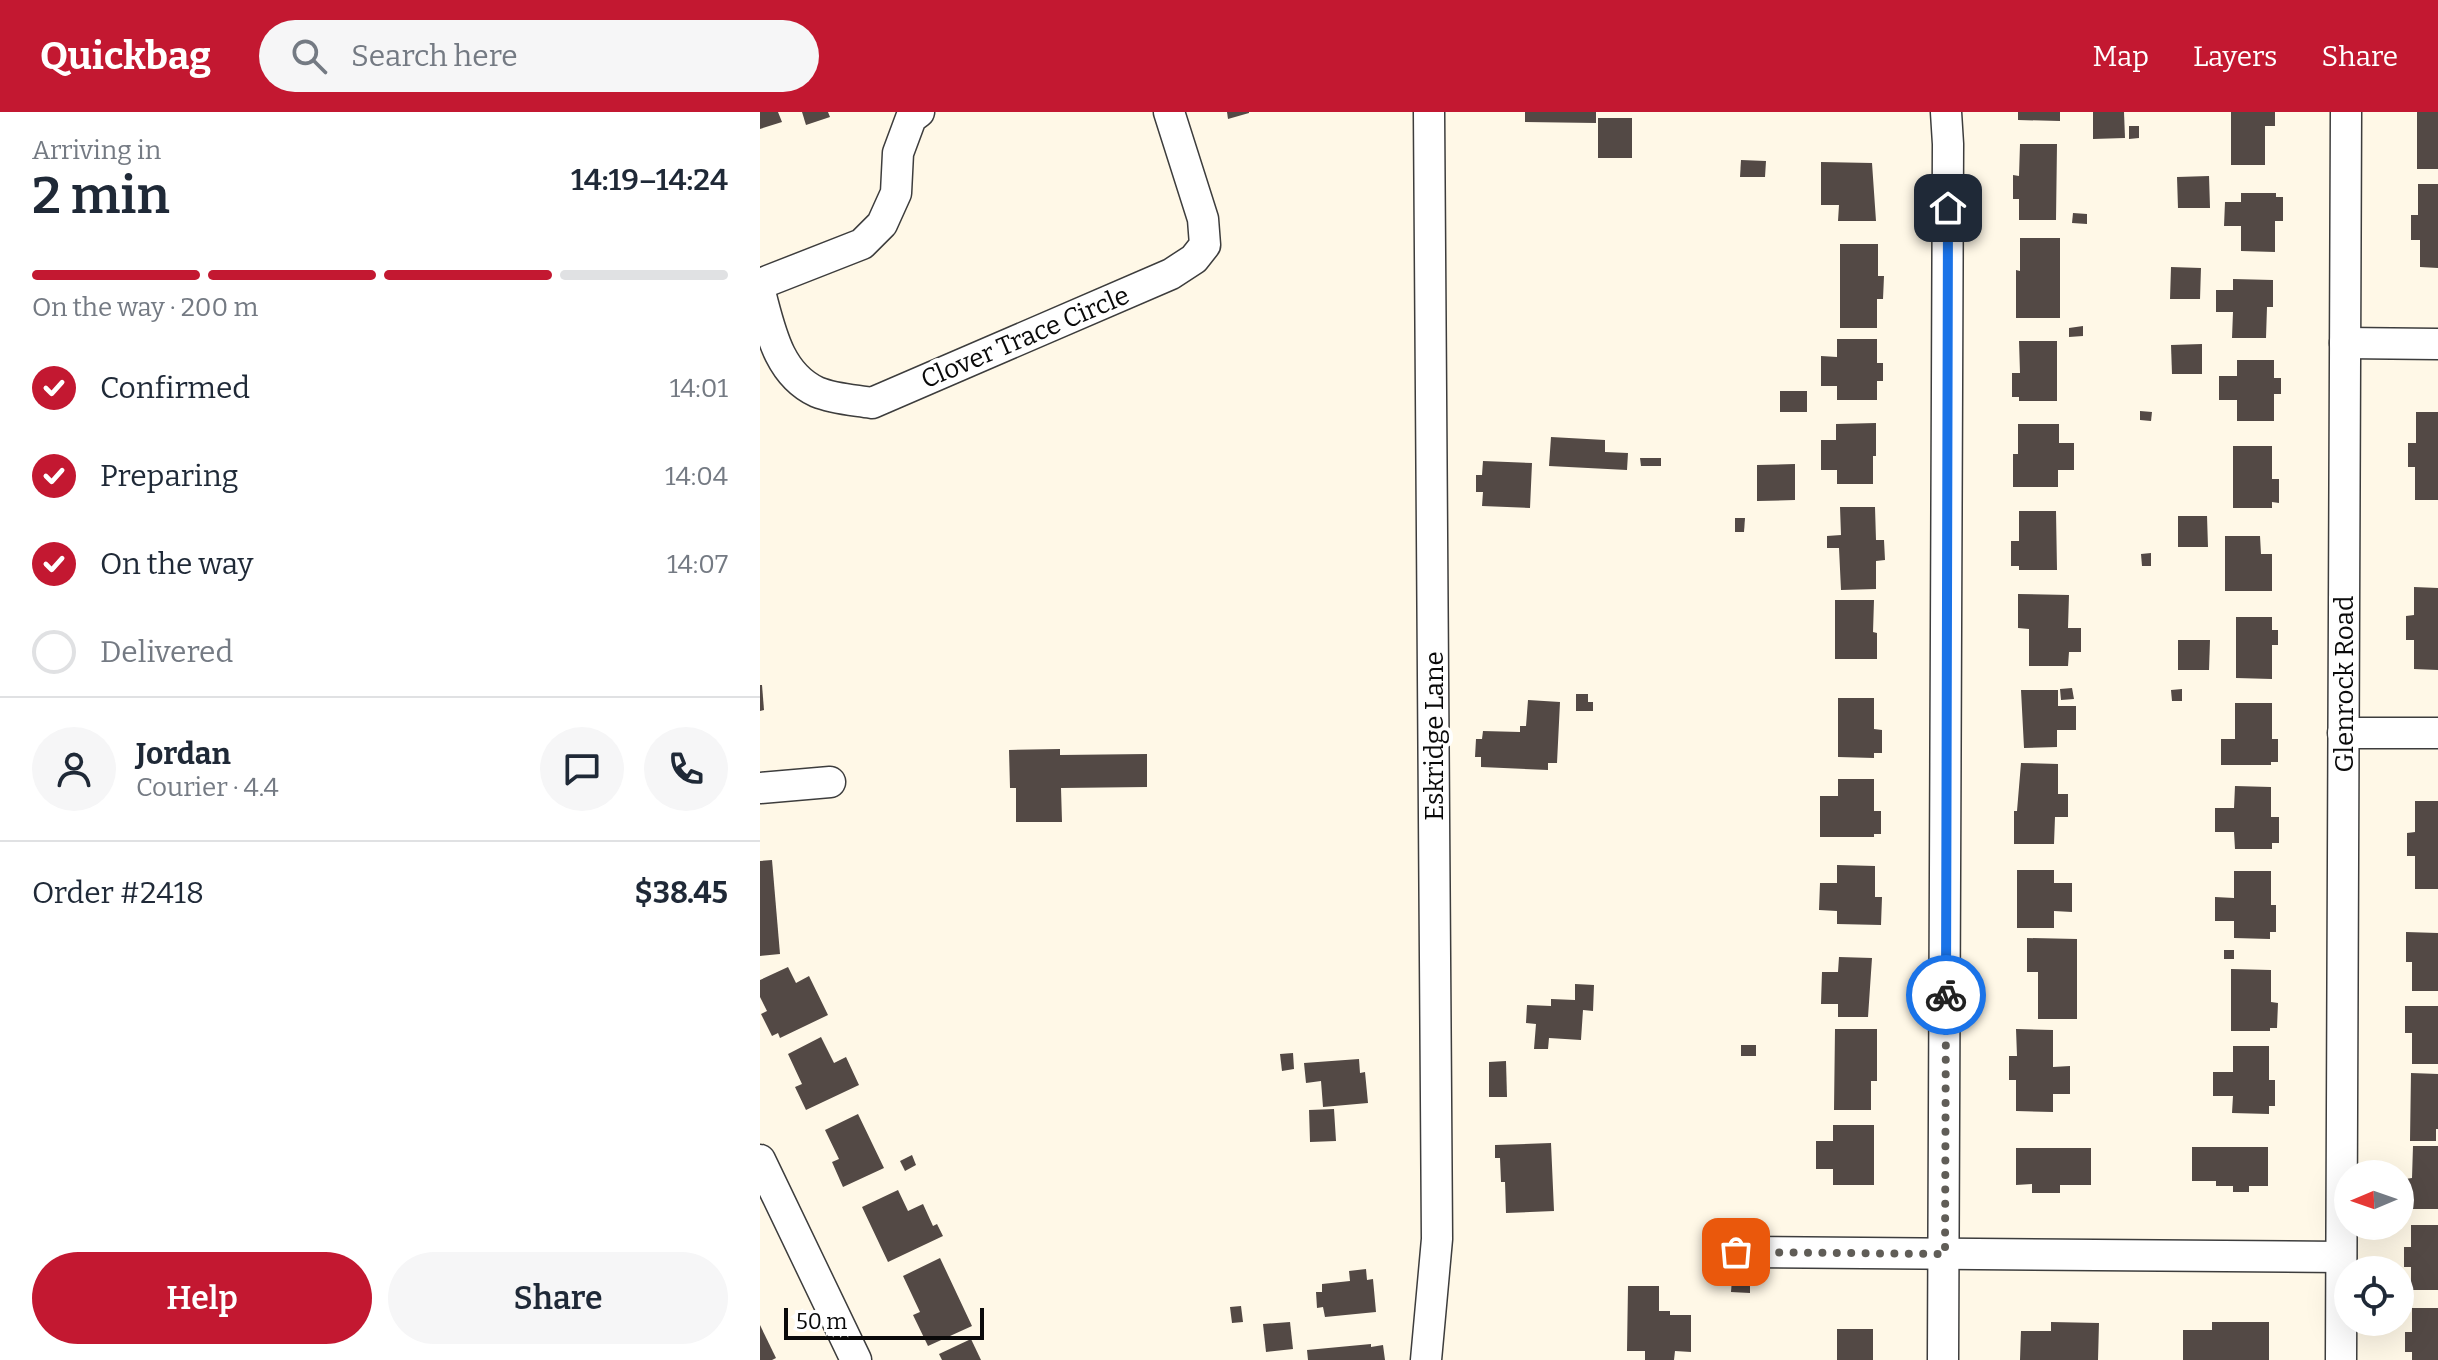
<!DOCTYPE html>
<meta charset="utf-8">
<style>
body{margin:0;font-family:Bitter,serif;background:#f6f6f7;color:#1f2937;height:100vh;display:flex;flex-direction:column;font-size:30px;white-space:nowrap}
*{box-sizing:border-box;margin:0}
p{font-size:26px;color:#747a83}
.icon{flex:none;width:44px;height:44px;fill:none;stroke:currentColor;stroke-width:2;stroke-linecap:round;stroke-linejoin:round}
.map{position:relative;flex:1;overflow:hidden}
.sheet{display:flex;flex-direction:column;background:#fff;width:760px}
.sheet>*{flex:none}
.needle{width:52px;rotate:268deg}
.tools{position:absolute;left:1574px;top:1048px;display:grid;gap:16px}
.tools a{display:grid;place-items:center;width:80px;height:80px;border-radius:50%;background:#fff;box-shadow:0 8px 32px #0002;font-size:40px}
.scale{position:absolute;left:24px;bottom:20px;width:200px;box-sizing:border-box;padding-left:8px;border:4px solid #0a0a0a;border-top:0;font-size:22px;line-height:28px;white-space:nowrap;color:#0a0a0a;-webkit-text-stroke:6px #fff;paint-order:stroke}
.pin{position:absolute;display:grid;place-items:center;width:68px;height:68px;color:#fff;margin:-34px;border-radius:16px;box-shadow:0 4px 12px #0006}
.courier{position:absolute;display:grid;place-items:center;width:80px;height:80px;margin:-40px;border:6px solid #1a73e8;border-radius:50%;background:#fff;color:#222;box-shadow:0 2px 10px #0007}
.head em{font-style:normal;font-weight:600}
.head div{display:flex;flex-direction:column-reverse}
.head{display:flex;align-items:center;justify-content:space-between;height:136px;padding:0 32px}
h1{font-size:52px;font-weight:600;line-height:60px}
.bar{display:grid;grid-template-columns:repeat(4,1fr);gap:12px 8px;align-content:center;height:96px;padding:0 32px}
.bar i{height:10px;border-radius:6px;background:#e0e1e3}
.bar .selected{background:#c31831}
.bar p{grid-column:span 4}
.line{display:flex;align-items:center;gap:20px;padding:0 32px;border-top:2px solid #e0e1e3}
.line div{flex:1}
.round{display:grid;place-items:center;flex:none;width:84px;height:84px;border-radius:42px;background:#f6f6f7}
ol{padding:0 32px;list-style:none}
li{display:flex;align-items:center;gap:24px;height:88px}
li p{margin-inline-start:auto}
li .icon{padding:8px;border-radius:50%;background:#c31831;color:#fff;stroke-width:4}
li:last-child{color:#747a83}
li i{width:44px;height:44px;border:4px solid #e0e1e3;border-radius:50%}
.action{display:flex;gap:16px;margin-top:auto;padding:16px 32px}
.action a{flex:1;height:92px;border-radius:48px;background:#c31831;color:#fff;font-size:32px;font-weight:600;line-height:92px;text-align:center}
.action a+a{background:#f6f6f7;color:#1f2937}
header{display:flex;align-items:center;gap:48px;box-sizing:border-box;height:112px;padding:0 40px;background:#c31831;color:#fff}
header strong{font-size:38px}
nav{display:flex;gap:44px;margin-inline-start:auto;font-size:28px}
.search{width:560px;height:72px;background:#f6f6f7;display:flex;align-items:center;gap:20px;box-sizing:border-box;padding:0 28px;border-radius:44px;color:#747a83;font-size:30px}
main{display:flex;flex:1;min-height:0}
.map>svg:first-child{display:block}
</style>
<header>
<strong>Quickbag</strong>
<div class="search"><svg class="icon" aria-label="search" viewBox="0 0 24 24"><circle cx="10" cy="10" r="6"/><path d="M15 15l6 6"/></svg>Search here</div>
<nav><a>Map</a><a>Layers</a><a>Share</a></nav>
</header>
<main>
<section class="sheet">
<div class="head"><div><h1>2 min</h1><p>Arriving in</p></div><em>14:19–14:24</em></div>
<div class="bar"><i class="selected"></i><i class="selected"></i><i class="selected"></i><i></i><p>On the way · 200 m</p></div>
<ol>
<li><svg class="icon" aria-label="check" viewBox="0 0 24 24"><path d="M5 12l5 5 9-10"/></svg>Confirmed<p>14:01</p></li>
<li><svg class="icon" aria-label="check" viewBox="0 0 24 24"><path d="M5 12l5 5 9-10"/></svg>Preparing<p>14:04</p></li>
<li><svg class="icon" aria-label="check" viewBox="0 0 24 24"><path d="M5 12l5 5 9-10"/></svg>On the way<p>14:07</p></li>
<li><i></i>Delivered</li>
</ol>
<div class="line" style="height:144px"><a class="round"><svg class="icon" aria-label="person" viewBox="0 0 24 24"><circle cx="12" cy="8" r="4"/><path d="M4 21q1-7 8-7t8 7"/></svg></a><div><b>Jordan</b><p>Courier · 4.4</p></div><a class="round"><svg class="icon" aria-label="chat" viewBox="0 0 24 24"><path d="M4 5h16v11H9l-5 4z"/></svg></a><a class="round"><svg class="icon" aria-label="phone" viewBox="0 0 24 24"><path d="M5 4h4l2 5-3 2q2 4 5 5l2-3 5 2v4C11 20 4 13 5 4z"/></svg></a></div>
<div class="line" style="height:104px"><div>Order #2418</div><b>$38.45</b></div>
<div class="action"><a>Help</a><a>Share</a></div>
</section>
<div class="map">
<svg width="1678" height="1248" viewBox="0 0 1678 1248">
<rect width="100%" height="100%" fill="#fff8e7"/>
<!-- building -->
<g fill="#534945">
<polygon points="0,0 18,0 22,10 0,17"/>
<polygon points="42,0 68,0 70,5 46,13"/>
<polygon points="467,0 489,0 489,1 468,7"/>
<polygon points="765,0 836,0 836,11 765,10"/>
<polygon points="1258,0 1300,0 1300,9 1258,8"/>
<polygon points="1333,0 1364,0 1365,26 1333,27"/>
<polygon points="1471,0 1515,0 1515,14 1505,14 1505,53 1471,53"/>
<rect x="1657" y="0" width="21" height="57"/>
<rect x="838" y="6" width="34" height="40"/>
<polygon points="1369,14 1379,14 1379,26 1369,27"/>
<polygon points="1260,32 1297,32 1296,108 1259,108 1259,87 1253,87 1253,63 1259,64"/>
<polygon points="981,48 1006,49 1005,65 980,65"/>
<polygon points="1061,50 1112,51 1116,109 1078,109 1079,93 1061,93"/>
<polygon points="1449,64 1450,96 1418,96 1417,65"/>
<polygon points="1658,72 1678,72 1678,156 1660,155 1660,128 1651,128 1651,103 1658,103"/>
<polygon points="1481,81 1516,81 1516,85 1523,85 1523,109 1515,109 1515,140 1481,139 1481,114 1464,114 1465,90 1481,90"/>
<polygon points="1313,101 1327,102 1327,112 1312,111"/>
<polygon points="1260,126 1300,126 1300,206 1256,206 1256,158 1260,159"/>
<polygon points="1080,132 1118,132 1118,164 1124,164 1123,187 1117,187 1117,216 1080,216"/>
<polygon points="1411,155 1441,156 1440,187 1410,187"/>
<polygon points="1473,167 1513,168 1513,195 1507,195 1506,226 1472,226 1473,200 1456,200 1456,178 1473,178"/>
<polygon points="1323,214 1323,224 1309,225 1309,216"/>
<polygon points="1077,227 1117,227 1117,251 1123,251 1123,269 1117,269 1117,288 1077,288 1077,274 1061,274 1061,244 1077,245"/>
<polygon points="1259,229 1297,229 1297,289 1259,289 1259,285 1252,285 1252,261 1260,261"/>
<polygon points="1442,232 1442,262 1412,262 1411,233"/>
<polygon points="1477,248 1514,248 1514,266 1521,266 1521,282 1514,282 1514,309 1477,309 1477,288 1459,288 1459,264 1477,264"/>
<rect x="1020" y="279" width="27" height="21"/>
<polygon points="1380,299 1392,300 1391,309 1380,308"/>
<polygon points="1656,300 1678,300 1678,388 1655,388 1655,355 1648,355 1648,331 1656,331"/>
<polygon points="1116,311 1116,344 1113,344 1113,372 1077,372 1077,358 1061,358 1061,328 1076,328 1076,312"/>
<polygon points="1258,312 1299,312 1299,331 1314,331 1314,358 1298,358 1298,375 1253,375 1253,342 1258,342"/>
<polygon points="791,325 845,328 845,340 868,341 867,358 789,354"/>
<polygon points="1473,334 1512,334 1512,367 1519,367 1519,391 1512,390 1512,396 1473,396"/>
<polygon points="880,346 901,346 901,354 881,354"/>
<polygon points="723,349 772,351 770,396 722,394 723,380 716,380 716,363 722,363"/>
<polygon points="1035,352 1035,388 997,389 997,353"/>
<polygon points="1080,395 1115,395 1116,428 1124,428 1125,448 1116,449 1116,477 1081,478 1079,436 1067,436 1067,424 1081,423"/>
<polygon points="1259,399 1296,399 1297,458 1259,458 1259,454 1251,454 1251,429 1259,429"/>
<polygon points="1418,404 1447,404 1448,435 1418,435"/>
<polygon points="975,406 985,406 984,420 975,420"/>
<polygon points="1465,424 1500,424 1501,442 1512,442 1512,479 1465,479"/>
<polygon points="1391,441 1391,454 1382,454 1381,442"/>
<polygon points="1654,475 1678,476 1678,558 1654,557 1654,528 1646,528 1646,504 1654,503"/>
<polygon points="1258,482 1309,483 1308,516 1321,516 1321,540 1309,540 1308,554 1269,554 1269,517 1258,516"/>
<polygon points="1075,488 1114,488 1113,520 1117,521 1117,547 1075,547"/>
<polygon points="1476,505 1512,505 1512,518 1518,518 1518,533 1512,533 1512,567 1476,566"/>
<polygon points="1418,528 1450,528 1449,558 1418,558"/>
<polygon points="0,573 2,573 4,598 0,599"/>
<polygon points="1312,576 1314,587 1301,588 1300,577"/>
<polygon points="1422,577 1422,589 1412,589 1411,578"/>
<polygon points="1261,578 1298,578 1298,594 1316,594 1316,618 1297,618 1297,635 1264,636"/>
<polygon points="816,582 828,582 828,590 833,590 833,599 816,599"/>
<polygon points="1078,586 1114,586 1114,617 1122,618 1122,641 1114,641 1114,646 1078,645"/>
<polygon points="768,588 800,590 797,651 788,651 788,658 721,655 721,645 715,645 716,627 722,627 723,619 760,620 760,614 766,614"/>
<polygon points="1475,591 1512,591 1512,627 1518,627 1518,650 1511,650 1511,653 1461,653 1461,627 1475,627"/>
<polygon points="300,637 300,643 387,642 387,675 301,676 302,710 256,710 256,676 250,676 249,638"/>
<polygon points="1261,651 1298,652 1298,682 1308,682 1308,705 1295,705 1294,732 1254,732 1254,699 1257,699"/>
<polygon points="1078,667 1114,667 1114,699 1121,699 1121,722 1114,722 1114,725 1060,725 1060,684 1078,684"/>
<polygon points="1475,674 1511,675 1511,705 1519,705 1519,731 1512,731 1512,737 1475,737 1474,720 1455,720 1455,696 1474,696"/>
<polygon points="1655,689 1678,689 1678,777 1655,777 1655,744 1647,744 1647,721 1655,720"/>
<polygon points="12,748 20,842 0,844 0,749"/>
<polygon points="1077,753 1115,754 1115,785 1122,785 1121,813 1077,812 1077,799 1059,798 1060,771 1077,771"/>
<polygon points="1257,758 1294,758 1294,771 1312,771 1312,800 1294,799 1294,816 1257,816"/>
<polygon points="1474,759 1511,759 1511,793 1516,793 1516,820 1510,820 1510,827 1474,826 1474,809 1455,809 1455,785 1474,786"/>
<polygon points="1646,820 1678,821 1678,879 1652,879 1652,850 1646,850"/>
<polygon points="1267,826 1317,827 1317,907 1278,907 1278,860 1267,860"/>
<rect x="1464" y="838" width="10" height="9"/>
<polygon points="1079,845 1112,846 1108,905 1078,905 1078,892 1061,892 1062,860 1078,860"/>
<polygon points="28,855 36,871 49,864 68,903 20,926 18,921 12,924 1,902 7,899 0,885 0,868"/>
<polygon points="1471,857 1511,858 1511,890 1518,891 1517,916 1510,916 1510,919 1471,919"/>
<polygon points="815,872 834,873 833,899 823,898 821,928 789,926 788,937 774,937 776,912 766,911 767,893 791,894 791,887 815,888"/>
<polygon points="1645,894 1678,894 1678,952 1652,952 1652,921 1645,921"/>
<polygon points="1075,917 1117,917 1117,969 1111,969 1111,998 1074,998"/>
<polygon points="1256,917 1293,918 1293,955 1310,954 1310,982 1293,982 1293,1000 1256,999 1256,968 1249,968 1249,944 1257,944"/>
<polygon points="61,925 74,951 86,945 99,973 46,998 35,975 42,972 28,942"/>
<rect x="981" y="933" width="15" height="11"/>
<polygon points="1473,934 1509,934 1509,968 1515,968 1515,994 1509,994 1509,1002 1472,1001 1473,984 1453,984 1453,960 1473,960"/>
<polygon points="533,941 534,957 522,959 520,942"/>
<polygon points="599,947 600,961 605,960 608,991 563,995 561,969 546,971 544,951"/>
<polygon points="746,949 747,985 729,985 729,950"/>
<polygon points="1651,961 1678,962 1678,1017 1676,1017 1676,1029 1650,1029"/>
<polygon points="574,997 576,1029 550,1030 549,998"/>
<polygon points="98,1002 124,1056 83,1075 72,1050 79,1047 65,1018"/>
<polygon points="1073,1013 1114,1013 1114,1073 1073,1073 1073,1057 1056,1057 1056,1029 1073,1029"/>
<polygon points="791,1031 794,1099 746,1101 745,1070 741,1070 740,1046 735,1046 735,1033"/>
<polygon points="1653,1034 1678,1034 1678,1097 1652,1097 1652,1093 1645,1093 1645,1067 1652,1066"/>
<polygon points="1432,1035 1508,1035 1508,1074 1489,1074 1489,1080 1473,1080 1473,1074 1456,1074 1456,1069 1432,1069"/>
<polygon points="1256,1036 1331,1036 1331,1073 1300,1073 1300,1081 1272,1081 1272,1072 1256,1073"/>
<polygon points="152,1043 156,1053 145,1059 140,1049"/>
<polygon points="138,1078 148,1099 163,1092 173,1114 177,1112 183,1124 128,1150 102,1095"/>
<polygon points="1651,1113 1678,1113 1678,1178 1651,1178 1651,1155 1644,1155 1644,1135 1651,1135"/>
<polygon points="180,1146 212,1214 168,1234 153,1203 160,1200 143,1164"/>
<polygon points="606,1157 607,1168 613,1167 616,1200 565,1205 563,1195 557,1196 556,1180 562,1180 562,1172 590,1169 589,1159"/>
<polygon points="972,1167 990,1168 990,1181 971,1180"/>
<polygon points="868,1174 899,1174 899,1199 910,1199 910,1203 931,1203 931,1240 915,1239 914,1248 885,1248 885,1239 867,1239"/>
<polygon points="481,1194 483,1210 472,1211 470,1195"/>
<polygon points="1652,1196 1678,1196 1678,1248 1652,1248 1652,1240 1645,1240 1645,1220 1652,1220"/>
<polygon points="530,1210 533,1237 506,1240 503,1212"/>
<polygon points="1291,1210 1339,1211 1338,1248 1260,1248 1261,1219 1291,1219"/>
<polygon points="1452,1210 1509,1210 1509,1248 1423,1248 1423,1218 1452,1218"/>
<polygon points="0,1213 16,1246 12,1248 0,1248"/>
<rect x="1077" y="1217" width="36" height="31"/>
<polygon points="211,1227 221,1248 182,1248 179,1242"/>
<polygon points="611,1232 611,1235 623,1233 625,1248 548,1248 547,1238"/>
</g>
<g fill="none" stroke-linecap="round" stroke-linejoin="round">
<defs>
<g id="street">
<polyline points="0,172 102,132 122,112 136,81 138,41 151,6 159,0"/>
<path d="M0 180C10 217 18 262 57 280 74 287 94 288 112 291L411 162 434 147 445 133 443 107 409 0"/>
<polyline points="1585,231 1678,232"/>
<polyline points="1583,621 1678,621"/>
<polyline points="0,676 70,670"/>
<polyline points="0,1048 96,1248"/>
<polyline points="976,1140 1581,1145"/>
<polyline points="666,1248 677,1127 669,0"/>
<polyline points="1183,1248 1188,32 1186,0"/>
<polyline points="1581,1248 1586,0"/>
</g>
</defs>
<!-- street casing -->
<use href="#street" stroke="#3d3d3d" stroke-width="33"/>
<!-- street -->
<use href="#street" stroke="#fff" stroke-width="30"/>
</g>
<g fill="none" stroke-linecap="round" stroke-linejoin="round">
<!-- done -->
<polyline stroke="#605d57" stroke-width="8" stroke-dasharray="0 14.4" points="976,1140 1185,1142 1186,883"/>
<!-- route -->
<polyline stroke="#1a73e8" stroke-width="10" points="1186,883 1188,96"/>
</g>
<g text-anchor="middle" stroke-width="8" stroke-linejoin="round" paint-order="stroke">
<!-- street labels -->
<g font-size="26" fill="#0a0a0a" stroke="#fff">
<text transform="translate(265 225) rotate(-23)" y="9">Clover Trace Circle</text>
<text transform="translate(1584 572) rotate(-90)" y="9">Glenrock Road</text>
<text transform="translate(674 624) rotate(-90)" y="9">Eskridge Lane</text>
</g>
</g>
</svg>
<div class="tools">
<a><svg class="needle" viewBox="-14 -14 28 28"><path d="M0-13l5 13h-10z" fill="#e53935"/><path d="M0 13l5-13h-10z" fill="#747a83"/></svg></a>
<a><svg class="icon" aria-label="locate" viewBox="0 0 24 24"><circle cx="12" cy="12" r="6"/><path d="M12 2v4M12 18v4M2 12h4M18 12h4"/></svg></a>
</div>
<div class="scale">50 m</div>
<div class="pin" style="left:976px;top:1140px;background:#ea580c"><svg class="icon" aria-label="bag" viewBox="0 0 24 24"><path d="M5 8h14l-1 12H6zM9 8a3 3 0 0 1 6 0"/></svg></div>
<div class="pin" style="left:1188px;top:96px;background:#1f2937"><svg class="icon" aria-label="home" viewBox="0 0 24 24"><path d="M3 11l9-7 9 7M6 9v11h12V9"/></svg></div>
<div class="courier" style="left:1186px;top:883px"><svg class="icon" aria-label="bike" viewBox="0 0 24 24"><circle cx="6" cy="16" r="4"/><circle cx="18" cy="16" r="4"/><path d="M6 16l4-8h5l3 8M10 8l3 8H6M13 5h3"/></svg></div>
</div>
</main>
